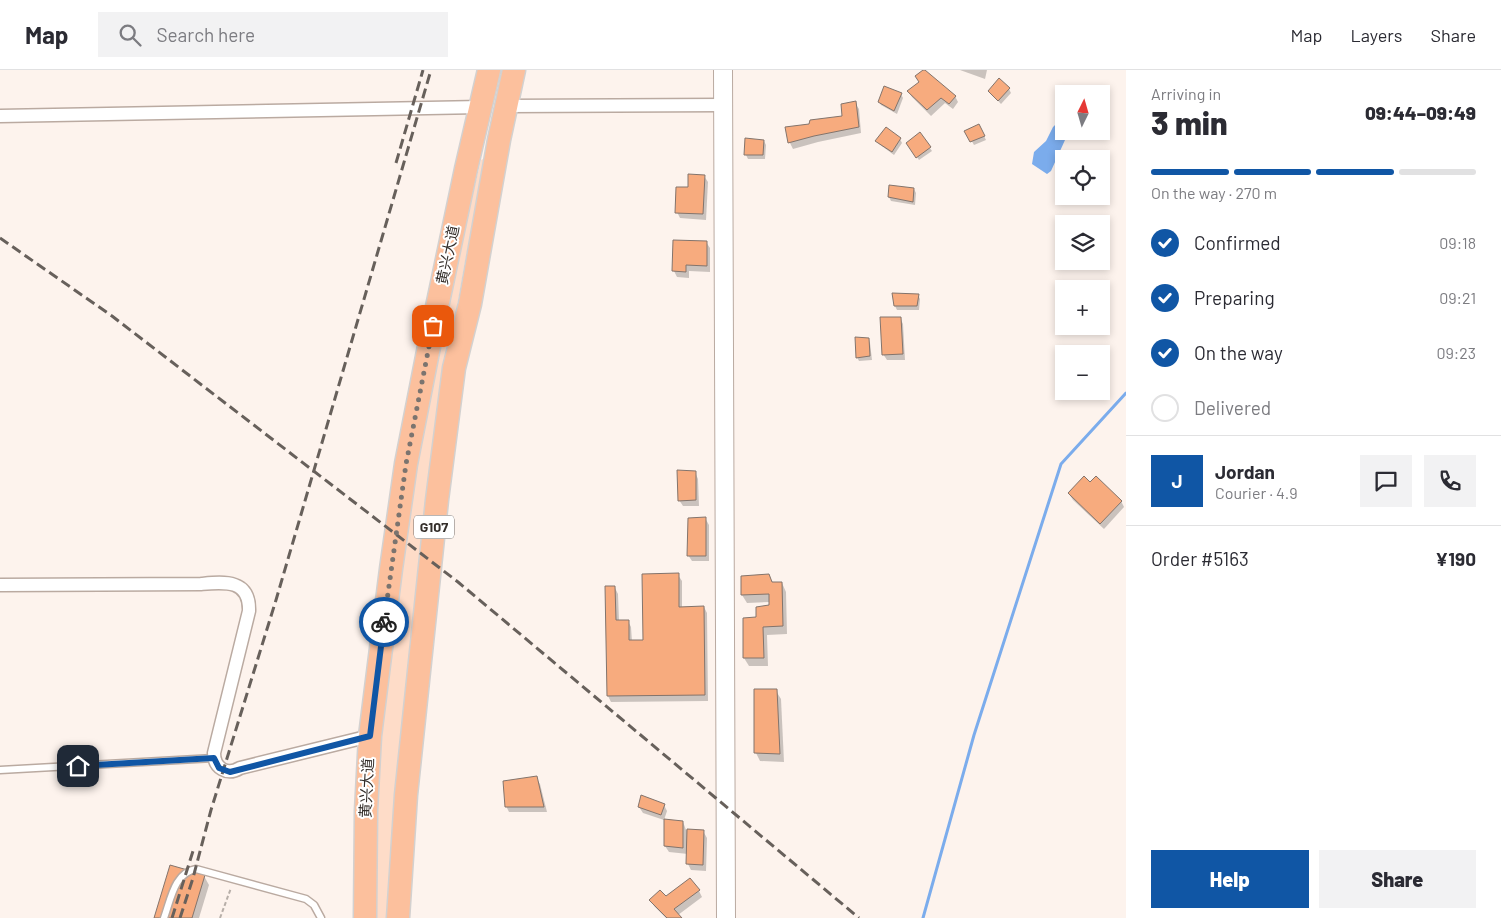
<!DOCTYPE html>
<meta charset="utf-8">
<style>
body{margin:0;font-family:Barlow,"Noto Sans SC",sans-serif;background:#f2f2f3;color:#2b2b33;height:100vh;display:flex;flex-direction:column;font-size:19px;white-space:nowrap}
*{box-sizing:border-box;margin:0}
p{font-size:16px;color:#7c7c81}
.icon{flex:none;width:28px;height:28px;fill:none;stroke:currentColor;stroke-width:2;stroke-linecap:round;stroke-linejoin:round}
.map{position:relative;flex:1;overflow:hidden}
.panel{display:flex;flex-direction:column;background:#fff;width:375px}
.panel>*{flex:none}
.needle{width:32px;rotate:5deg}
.tools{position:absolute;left:1055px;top:15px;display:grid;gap:10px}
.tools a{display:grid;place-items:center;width:55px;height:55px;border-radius:0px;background:#fff;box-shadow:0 2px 8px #0003;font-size:25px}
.pin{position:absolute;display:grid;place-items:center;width:42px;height:42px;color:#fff;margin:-21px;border-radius:10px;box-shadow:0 2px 8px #0006}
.courier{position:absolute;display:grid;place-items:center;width:50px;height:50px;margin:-25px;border:4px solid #1056a5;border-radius:50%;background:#fff;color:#222;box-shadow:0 1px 6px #0007}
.overview em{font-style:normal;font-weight:800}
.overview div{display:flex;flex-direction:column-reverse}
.overview{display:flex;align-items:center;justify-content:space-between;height:85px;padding:0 25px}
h1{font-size:32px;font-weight:800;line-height:38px}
.bar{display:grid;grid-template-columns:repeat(4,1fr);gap:8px 5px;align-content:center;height:60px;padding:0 25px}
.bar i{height:6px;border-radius:4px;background:#e1e1e2}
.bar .selected{background:#1056a5}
.bar p{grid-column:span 4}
.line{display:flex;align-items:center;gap:12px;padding:0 25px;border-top:1px solid #e1e1e2}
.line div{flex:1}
.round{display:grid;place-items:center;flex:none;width:52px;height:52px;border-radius:0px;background:#f2f2f3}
ol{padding:0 25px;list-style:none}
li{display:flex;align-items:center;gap:15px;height:55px}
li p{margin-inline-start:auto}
li .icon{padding:5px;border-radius:50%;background:#1056a5;color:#fff;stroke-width:4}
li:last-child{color:#7c7c81}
li i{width:28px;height:28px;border:2px solid #e1e1e2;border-radius:50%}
.button{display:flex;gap:10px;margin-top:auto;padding:10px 25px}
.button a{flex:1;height:58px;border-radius:0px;background:#1056a5;color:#fff;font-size:20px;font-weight:800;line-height:58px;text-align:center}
.button a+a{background:#f2f2f3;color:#2b2b33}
header{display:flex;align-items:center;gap:30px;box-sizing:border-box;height:70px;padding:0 25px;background:#fff;border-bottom:1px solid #e1e1e2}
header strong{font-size:24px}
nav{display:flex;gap:28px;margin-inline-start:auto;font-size:18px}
.search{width:350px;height:45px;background:#f2f2f3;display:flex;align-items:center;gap:12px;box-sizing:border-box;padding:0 18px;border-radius:0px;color:#7c7c81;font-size:19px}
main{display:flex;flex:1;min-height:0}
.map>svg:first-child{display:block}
</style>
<header>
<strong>Map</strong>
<div class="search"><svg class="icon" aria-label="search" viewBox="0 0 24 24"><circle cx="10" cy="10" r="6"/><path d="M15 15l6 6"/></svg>Search here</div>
<nav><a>Map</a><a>Layers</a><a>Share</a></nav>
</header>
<main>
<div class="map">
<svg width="1126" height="848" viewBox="0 0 1126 848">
<rect width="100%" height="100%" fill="#fdf3ed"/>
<!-- green -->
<polygon fill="#fedcc8" points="483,89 484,95 464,197 452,265 390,848 373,848 378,690 418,376 472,127 481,90"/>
<!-- water -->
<polygon fill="#7bacec" points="1064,46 1065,70 1051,101 1047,104 1032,94 1034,82 1046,71 1053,57"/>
<!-- shadow -->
<g fill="#0003">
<polygon points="960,0 987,0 985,9"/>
<polygon points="1009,19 1011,23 1001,34 989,21"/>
<polygon points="908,21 955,26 958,32 953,39 945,33 931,46 912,27"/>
<polygon points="901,24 903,28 897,44 881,35 879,32"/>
<polygon points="855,33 859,39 861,63 818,72 793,79 790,73 810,56 844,47"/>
<polygon points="979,56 986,70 974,75 966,61"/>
<polygon points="920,64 932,81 919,90 910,77"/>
<polygon points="746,69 764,71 766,75 765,89 748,89 746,85"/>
<polygon points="900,69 902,73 894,85 879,74 877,71"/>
<polygon points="704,106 708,112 706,150 680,148 677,142 689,119"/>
<polygon points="890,116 914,119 916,123 915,135 891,131 889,127"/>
<polygon points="706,172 710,178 710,202 689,201 689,208 677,207 674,201"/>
<polygon points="918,225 920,229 919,240 897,240 895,236"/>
<polygon points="900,248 903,254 905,290 887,290 883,284"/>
<polygon points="868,269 870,273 872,290 859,291 857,287"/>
<polygon points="695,402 698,409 699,436 683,436 679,430"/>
<polygon points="1090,414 1121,431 1124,437 1104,459 1073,430 1069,424"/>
<polygon points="705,448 709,455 709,491 692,491 688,485"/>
<polygon points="678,505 682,511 682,538 704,537 707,543 708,631 611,632 608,626 615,518 618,524 619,551 628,551 631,557 632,572 644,572"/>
<polygon points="769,506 773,513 782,513 786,522 787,564 767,565 768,596 749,596 744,588 758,549 770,536 770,532 747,533 742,525"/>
<polygon points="776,621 781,629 784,692 760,691 756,683"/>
<polygon points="536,708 540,714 547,742 509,742 506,736"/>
<polygon points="664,735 667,741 664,750 643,743 639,737"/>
<polygon points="683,752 686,760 703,761 707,768 706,801 691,800 688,794 688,784 669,782 665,776"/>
<polygon points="204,806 209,815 199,848 156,848"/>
<polygon points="699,821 702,827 678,845 680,848 666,848 654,836 651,830 666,828"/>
</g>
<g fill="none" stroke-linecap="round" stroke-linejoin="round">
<!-- stream -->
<polyline stroke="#7bacec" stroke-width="3" points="923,848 974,665 1061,394 1126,323"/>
</g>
<!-- building -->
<g fill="#f7ab7e" stroke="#83746c">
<polygon points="923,0 925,0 956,26 949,34 941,28 927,40 907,21 919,12 915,6"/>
<polygon points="999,8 1010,18 998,31 988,21"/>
<polygon points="884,16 902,23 894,41 878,32"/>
<polygon points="856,31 859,57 814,66 788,73 785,57 809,54 810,50 842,46 841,34"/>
<polygon points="979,54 985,66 970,72 964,61"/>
<polygon points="886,57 901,68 892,82 875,71"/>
<polygon points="920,62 931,77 916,88 906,73"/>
<polygon points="745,68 764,70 763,85 744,85"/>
<polygon points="688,104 705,105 703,144 675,143 676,117 688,117"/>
<polygon points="889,115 914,118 913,132 888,127"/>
<polygon points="673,170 707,171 707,196 686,195 686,202 672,201"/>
<polygon points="892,223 919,224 917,236 894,236"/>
<polygon points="880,247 901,247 903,284 882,285"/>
<polygon points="855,267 869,268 870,286 856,288"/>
<polygon points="677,400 696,401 696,430 678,431"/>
<polygon points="1084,406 1090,412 1096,406 1122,431 1100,454 1068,423"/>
<polygon points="706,447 706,486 687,486 688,448"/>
<polygon points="679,503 679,537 704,536 705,625 607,626 605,516 615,516 616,550 629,550 629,570 643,570 642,504"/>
<polygon points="769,504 772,512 782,512 783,556 763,557 764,588 743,588 743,548 756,547 756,537 769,535 769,524 741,525 741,506"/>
<polygon points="754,619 777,619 780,684 754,683"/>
<polygon points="537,706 544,737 505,737 503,711"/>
<polygon points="641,725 665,734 661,745 638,737"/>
<polygon points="664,749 683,751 683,778 664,776"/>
<polygon points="687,759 704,760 703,795 686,794"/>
<polygon points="170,795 205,805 192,848 154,848"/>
<polygon points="690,808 700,820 674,839 682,848 667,848 649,830 660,820 666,826"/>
</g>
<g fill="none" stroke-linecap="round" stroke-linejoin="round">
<defs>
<g id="lane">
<polyline points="0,700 214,688"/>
<path d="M164 848C171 829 174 803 196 799L306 829 314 835 321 848"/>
</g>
<g id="street">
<polyline points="507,36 723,35"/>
<polyline points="0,46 481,37"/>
<path d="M0 515 201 514C224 512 250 509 249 541L214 683C214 698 227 706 240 698L370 666"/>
</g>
<polyline id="secondary" points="723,0 726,848"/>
<g id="highway">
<polyline points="365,848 366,741 370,666 391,499 406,394 433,256 466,99 489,0"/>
<polyline points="398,848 406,725 437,430 454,298 470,234 499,70 514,0"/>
</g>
</defs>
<!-- lane casing -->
<use href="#lane" stroke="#baaaa1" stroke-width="9"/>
<!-- street casing -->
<use href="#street" stroke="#baaaa1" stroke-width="15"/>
<!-- secondary casing -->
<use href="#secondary" stroke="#baaaa1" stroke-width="20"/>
<!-- highway casing -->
<use href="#highway" stroke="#d3d1d0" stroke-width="25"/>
<!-- path -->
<polyline stroke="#b7afa9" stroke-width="2" stroke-dasharray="4 2.5" stroke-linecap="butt" points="220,848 231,818"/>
<!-- lane -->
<use href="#lane" stroke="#fff" stroke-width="6"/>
<!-- street -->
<use href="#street" stroke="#fff" stroke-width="12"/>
<!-- secondary -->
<use href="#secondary" stroke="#fff" stroke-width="18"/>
<!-- highway -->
<use href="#highway" stroke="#fcc09d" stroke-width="22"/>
<!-- rail -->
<g stroke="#67605b" stroke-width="3" stroke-dasharray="10 5" stroke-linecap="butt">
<polyline points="396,93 423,0"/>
<polyline points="0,168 112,246 458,512 859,848"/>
<polyline points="172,848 193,781"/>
<polyline points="180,848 193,808 211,740 276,530 431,0"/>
</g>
</g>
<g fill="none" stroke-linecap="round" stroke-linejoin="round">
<!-- done -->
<polyline stroke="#7b746f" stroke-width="5" stroke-dasharray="0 9" points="384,552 406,394 433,256"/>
<!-- route -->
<polyline stroke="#1056a5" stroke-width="6" points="78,696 214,688 219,698 230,702 370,666 384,552"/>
</g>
<g text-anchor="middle" stroke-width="4" stroke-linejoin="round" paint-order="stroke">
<!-- shield labels -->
<rect fill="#fff" stroke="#726d6b" stroke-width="1" x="414" y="445.5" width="40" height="23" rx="4"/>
<g font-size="14" font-weight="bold" fill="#352f2b">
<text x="434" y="462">G107</text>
</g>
<!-- street labels -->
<g font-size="15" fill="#352f2b" stroke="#fff">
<text transform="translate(448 185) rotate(-78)" y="5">黄兴大道</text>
<text transform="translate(367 718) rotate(-87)" y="5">黄兴大道</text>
</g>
</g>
</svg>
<div class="tools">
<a><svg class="needle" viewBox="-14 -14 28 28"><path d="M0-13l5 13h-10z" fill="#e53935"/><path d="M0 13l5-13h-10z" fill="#7c7c81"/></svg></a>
<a><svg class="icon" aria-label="locate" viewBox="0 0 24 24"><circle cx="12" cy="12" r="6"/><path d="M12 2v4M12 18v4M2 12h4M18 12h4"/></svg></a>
<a><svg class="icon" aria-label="layers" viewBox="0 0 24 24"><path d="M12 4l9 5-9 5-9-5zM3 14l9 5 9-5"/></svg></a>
<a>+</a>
<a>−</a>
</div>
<div class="pin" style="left:433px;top:256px;background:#ea580c"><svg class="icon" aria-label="bag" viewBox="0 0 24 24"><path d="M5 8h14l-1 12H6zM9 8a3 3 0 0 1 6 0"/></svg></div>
<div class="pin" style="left:78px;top:696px;background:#1f2937"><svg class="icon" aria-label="home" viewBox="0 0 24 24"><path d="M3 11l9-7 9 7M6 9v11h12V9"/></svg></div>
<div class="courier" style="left:384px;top:552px"><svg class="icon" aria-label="bike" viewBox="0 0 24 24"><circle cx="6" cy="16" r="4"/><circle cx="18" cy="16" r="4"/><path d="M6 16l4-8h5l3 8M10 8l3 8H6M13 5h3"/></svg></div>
</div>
<section class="panel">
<div class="overview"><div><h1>3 min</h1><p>Arriving in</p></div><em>09:44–09:49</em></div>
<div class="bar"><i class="selected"></i><i class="selected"></i><i class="selected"></i><i></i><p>On the way · 270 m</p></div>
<ol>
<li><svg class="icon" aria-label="check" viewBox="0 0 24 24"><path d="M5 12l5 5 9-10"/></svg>Confirmed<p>09:18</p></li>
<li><svg class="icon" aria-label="check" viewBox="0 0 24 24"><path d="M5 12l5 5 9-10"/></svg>Preparing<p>09:21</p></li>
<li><svg class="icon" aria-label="check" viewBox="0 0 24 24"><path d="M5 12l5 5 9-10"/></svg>On the way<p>09:23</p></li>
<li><i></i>Delivered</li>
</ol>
<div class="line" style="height:90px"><b class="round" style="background:#1056a5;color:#fff">J</b><div><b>Jordan</b><p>Courier · 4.9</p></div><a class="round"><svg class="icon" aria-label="chat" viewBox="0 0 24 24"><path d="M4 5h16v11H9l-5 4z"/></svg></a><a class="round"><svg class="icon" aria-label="phone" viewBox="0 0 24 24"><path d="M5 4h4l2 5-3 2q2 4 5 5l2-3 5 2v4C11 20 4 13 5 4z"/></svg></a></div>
<div class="line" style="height:65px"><div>Order #5163</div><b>¥190</b></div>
<div class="button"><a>Help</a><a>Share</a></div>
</section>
</main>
